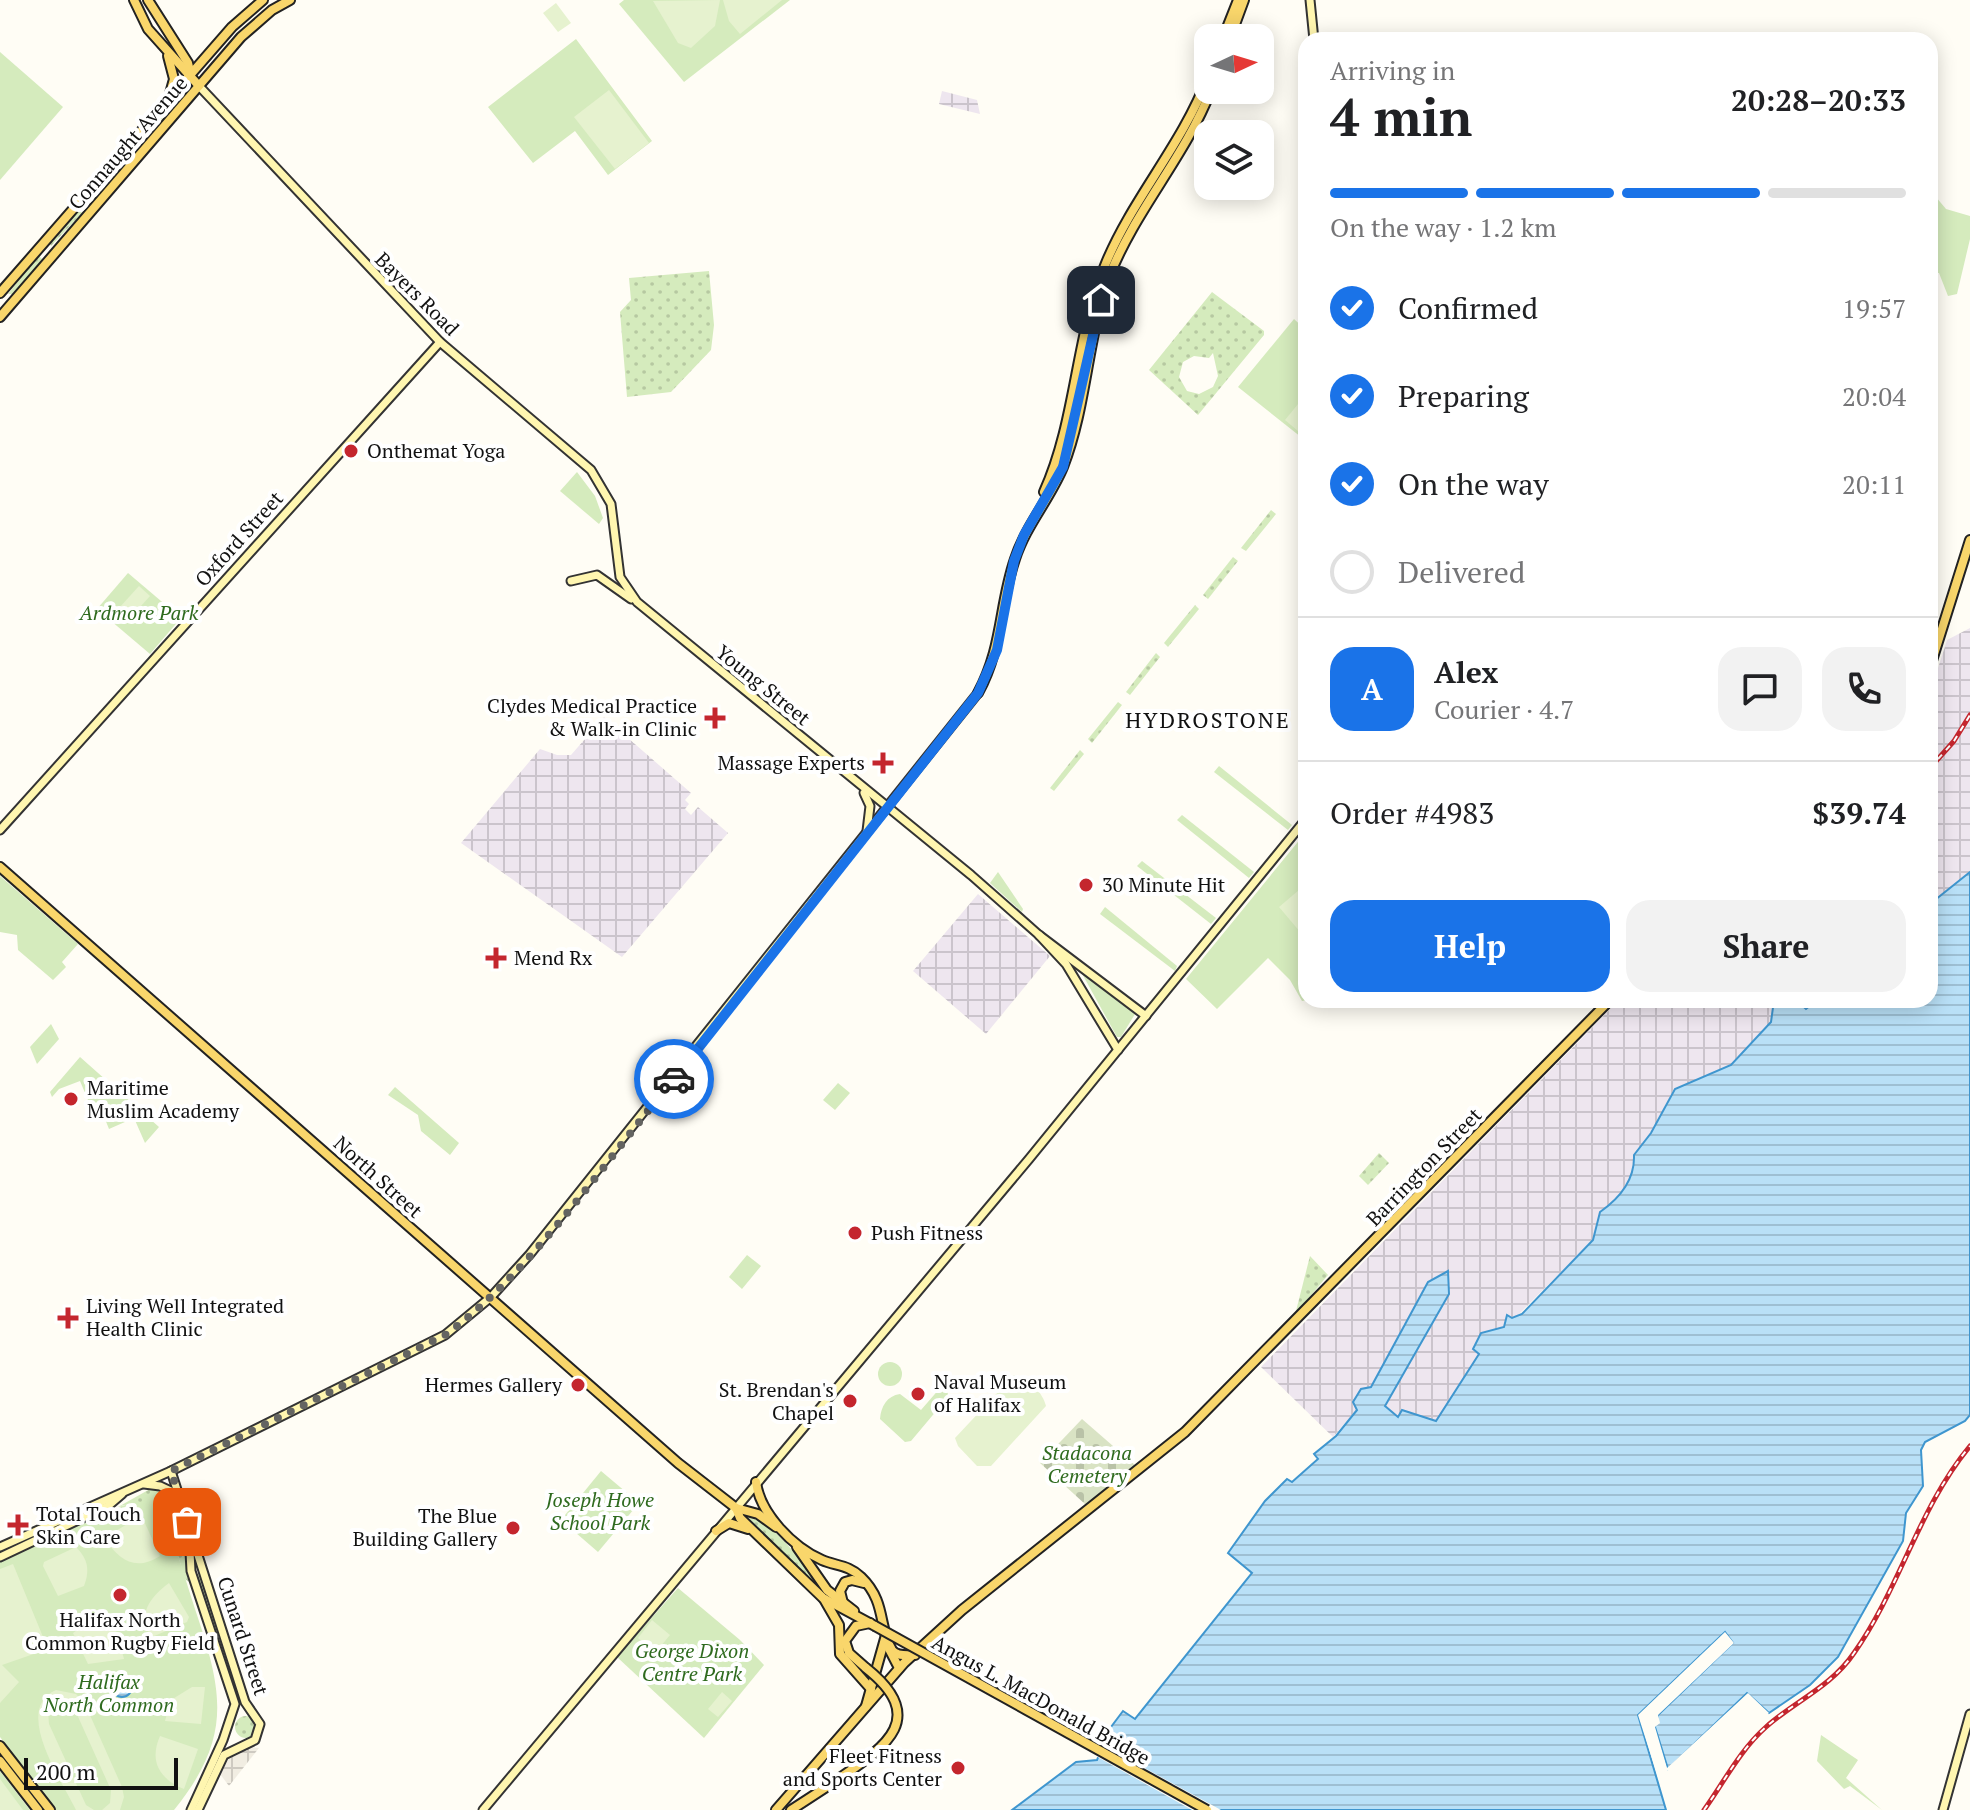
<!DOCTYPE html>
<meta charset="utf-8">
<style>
body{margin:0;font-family:"PT Serif",serif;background:#f2f2f2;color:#202124;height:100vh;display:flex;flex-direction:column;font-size:30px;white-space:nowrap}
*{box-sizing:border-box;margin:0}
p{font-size:26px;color:#757577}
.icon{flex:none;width:44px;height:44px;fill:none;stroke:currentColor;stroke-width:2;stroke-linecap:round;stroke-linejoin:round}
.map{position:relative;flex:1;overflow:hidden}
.side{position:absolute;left:1298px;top:32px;width:640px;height:976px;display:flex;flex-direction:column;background:#fff;border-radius:24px;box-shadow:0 4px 20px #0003}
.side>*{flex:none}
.needle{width:52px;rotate:86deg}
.fabs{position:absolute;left:1194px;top:24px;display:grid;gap:16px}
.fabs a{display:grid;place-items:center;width:80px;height:80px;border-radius:16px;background:#fff;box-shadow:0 4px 20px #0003;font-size:40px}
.scale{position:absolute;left:24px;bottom:20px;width:154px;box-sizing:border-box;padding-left:8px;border:4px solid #111;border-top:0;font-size:22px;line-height:28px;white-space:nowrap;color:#111;-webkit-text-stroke:6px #fff;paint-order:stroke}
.pin{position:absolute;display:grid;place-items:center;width:68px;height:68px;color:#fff;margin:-34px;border-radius:16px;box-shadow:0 4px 12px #0006}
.courier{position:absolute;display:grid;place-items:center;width:80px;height:80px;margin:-40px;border:6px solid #1a73e8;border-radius:50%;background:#fff;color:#222;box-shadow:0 2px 10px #0007}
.overview em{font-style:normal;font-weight:600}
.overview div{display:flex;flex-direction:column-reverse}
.overview{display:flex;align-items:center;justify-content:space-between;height:136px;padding:0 32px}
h1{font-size:52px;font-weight:600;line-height:60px}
.bar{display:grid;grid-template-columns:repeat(4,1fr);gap:12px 8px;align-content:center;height:96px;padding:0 32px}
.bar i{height:10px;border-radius:6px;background:#e0e0e0}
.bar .active{background:#1a73e8}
.bar p{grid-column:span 4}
.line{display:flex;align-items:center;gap:20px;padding:0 32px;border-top:2px solid #e0e0e0}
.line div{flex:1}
.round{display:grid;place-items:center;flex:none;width:84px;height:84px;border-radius:24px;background:#f2f2f2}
ol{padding:0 32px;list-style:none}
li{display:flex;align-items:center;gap:24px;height:88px}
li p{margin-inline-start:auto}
li .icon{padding:8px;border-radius:50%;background:#1a73e8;color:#fff;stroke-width:4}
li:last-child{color:#757577}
li i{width:44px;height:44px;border:4px solid #e0e0e0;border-radius:50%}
.primary-button{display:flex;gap:16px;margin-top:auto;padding:16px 32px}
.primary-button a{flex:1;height:92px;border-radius:24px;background:#1a73e8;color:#fff;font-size:32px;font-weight:600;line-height:92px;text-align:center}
.primary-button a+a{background:#f2f2f2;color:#202124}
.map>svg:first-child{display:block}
</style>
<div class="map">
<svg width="1970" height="1810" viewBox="0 0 1970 1810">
<defs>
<pattern id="industrial-grid" width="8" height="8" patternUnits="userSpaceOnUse" patternTransform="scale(2)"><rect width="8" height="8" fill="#eee6ef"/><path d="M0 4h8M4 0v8" fill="none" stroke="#cbc4cc"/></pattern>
<pattern id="grass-dots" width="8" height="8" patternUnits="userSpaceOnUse" patternTransform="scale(2)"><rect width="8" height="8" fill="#d5ebbd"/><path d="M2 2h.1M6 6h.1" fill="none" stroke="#b6c8a1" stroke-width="1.8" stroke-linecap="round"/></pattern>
<pattern id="cemetery-stones" width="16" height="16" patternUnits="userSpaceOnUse" patternTransform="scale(2)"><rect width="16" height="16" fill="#d9e3c4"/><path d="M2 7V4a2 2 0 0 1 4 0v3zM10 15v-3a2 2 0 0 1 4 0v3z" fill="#b9c2a7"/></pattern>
<pattern id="plaza-grid" width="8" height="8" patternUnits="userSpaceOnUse" patternTransform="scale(2)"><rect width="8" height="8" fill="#f1ede2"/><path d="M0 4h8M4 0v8" fill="none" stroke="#cecac1"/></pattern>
<pattern id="water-rules" width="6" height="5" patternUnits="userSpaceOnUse" patternTransform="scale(2)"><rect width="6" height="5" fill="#b9e0f7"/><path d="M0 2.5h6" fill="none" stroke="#9ebfd3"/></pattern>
</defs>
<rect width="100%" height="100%" fill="#fffdf5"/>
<!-- industrial -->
<g fill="url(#industrial-grid)">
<polygon points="942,91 977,100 980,114 939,104"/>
<polygon points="1970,628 1970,872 1930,904 1930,755 1937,728 1930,724 1930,693 1947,640"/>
<polygon points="604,717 691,793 685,800 689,804 685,809 691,815 698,807 728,833 622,957 461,843 540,749 557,755 571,755"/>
<polygon points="978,894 1050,956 986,1034 913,971"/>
<polygon points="1619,1000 1774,1000 1771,1022 1731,1065 1674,1089 1651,1133 1634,1155 1635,1168 1618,1200 1600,1212 1593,1240 1480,1353 1437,1421 1398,1417 1385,1410 1389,1397 1357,1409 1333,1437 1261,1367"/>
</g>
<!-- grass -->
<g fill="url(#grass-dots)" fill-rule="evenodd">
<polygon points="188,87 187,91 132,152 131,148"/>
<polygon points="121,161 125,164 92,202 88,201"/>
<polygon points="78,209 82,213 51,246 49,242"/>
<polygon points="38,255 43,260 14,294 8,294"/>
<polygon points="709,271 714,325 711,350 671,392 627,397 620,312 631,300 629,278"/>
<path d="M1212 292 1264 331V335L1198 415 1149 370ZM1213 353 1218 376 1213 387 1199 394 1187 391 1179 377 1183 362 1194 356 1209 358Z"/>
<polygon points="1271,510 1276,514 1246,551 1241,548"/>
<polygon points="1233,557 1238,561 1208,599 1203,595"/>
<polygon points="1195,605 1199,609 1168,647 1164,643"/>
<polygon points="1156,653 1160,657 1130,695 1126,692"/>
<polygon points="1118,702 1122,705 1092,743 1088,739"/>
<polygon points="1080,750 1084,754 1054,791 1050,788"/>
<polygon points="1379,1153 1389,1163 1368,1185 1359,1176"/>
<polygon points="1310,1256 1328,1275 1297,1312 1296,1311"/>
<path d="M150 1489 166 1491C193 1508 186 1557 192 1584L185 1579C174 1545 166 1491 118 1507Z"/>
<path d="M742 1515C771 1516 805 1566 821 1587L819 1589Z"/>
<polygon points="196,1574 200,1574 232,1677 224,1668"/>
<circle cx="246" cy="1727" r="11"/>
</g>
<!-- cemetery -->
<polygon fill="url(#cemetery-stones)" points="1082,1419 1136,1466 1086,1505 1040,1463"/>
<!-- park -->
<g fill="#d5ebbd">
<polygon points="624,0 790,0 684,82 619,4"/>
<polygon points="576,39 652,141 608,175 575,131 533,163 488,107"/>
<polygon points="0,52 63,107 0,180"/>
<polygon points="1930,190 1946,209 1970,216 1970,239 1957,294 1948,296 1939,273 1930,273"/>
<polygon points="1294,319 1306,330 1306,441 1238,387"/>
<polygon points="577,472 595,496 603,518 599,524 560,491"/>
<polygon points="128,573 181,618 150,654 97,609"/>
<polygon points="1219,766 1292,825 1288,830 1214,772"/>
<polygon points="1182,815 1254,872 1249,878 1177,820"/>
<polygon points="1306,832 1306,1000 1309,1000 1302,1001 1290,980 1268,958 1217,1009 1186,979"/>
<polygon points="1142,861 1216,918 1211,924 1137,866"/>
<polygon points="998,872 1023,909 1022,912 990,883"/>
<polygon points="0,876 78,944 62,962 66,967 53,980 18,950 17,935 0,932"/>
<polygon points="1105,907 1177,966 1175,971 1100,914"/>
<polygon points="1080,970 1135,1014 1121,1037 1117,1037"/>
<polygon points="51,1024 59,1039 37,1064 30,1047"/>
<polygon points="80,1057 159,1127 145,1143 134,1118 109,1129 99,1104 88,1100 80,1081 59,1089 52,1097 50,1092"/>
<polygon points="838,1083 850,1093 835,1110 823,1100"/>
<polygon points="395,1087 459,1143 450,1155 421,1131 418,1115 388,1095"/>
<polygon points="747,1255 761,1266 742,1289 729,1277"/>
<circle cx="890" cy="1374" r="12"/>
<path d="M947 1380 948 1397 911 1441 905 1442 880 1419C881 1406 887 1396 900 1394L921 1410Z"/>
<polygon points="601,1471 639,1503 598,1552 561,1520"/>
<path d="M137 1502 149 1505 163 1516C176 1546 185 1578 195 1609 223 1692 233 1737 174 1810H56L0 1737V1561L118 1507Z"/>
<polygon points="678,1588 740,1640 764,1665 704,1738 617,1657"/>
<polygon points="1821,1735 1858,1760 1846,1778 1882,1810 1850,1786 1844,1789 1817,1761"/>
<polygon points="0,1771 30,1810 0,1810"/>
</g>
<!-- pitch -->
<g fill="#e6f2cf">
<polygon points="720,0 715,26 691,48 678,43 653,1"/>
<polygon points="723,0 782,0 740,34 729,21"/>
<polygon points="556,3 571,23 558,32 543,13"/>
<polygon points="609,90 649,143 615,169 574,117"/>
<polygon points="1303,398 1306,401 1305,437 1285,420"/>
<polygon points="139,586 150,596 131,617 120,607"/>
<polygon points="1306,884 1306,939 1279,907"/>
<path d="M1014 1375C1029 1377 1042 1392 1046 1406L991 1466H977L958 1446 955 1438Z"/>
<path d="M139 1517 143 1519 160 1556C135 1572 119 1560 104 1538Z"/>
<path d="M76 1547C88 1559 90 1570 84 1586L58 1596 43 1566 44 1562Z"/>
<polygon points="13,1564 48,1649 2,1665 19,1682 0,1703 0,1569"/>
<path d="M169 1583 189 1617 187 1622 152 1637C135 1616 151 1596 169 1583Z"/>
<polygon points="652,1620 670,1635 655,1653 638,1638"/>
<polygon points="87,1623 106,1623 117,1632 124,1659 88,1664 73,1633"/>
<polygon points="192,1687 205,1687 201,1724 165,1721 171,1700"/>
<path d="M56 1690 76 1694 85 1704 122 1787 124 1797 120 1810H102L110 1803 111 1790 75 1710 70 1704 59 1702 48 1711 49 1724 86 1805 94 1810H76C62 1781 12 1709 56 1690Z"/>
<polygon points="722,1692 732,1701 718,1717 708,1709"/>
<path d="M160 1736 198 1749 184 1789C159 1779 149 1761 160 1736Z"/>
<polygon points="0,1779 23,1810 0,1810"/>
</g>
<!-- plaza -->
<polygon fill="url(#plaza-grid)" points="251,1747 259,1748 229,1786 220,1774 231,1755"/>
<!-- water -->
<g fill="url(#water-rules)" stroke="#3f96cf" stroke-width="2">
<path d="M1970 872V1415L1965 1421 1925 1442 1921 1450 1923 1486 1906 1513 1903 1541 1838 1657 1810 1685 1769 1713 1747 1693 1668 1769 1655 1727 1658 1715 1733 1643 1725 1632 1638 1715 1666 1810H1012L1076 1762 1097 1760 1108 1731 1123 1711 1135 1719 1252 1573 1228 1553 1265 1501 1287 1479 1292 1482 1318 1459 1314 1454 1336 1436 1357 1410 1353 1402 1361 1389 1371 1387 1428 1282 1448 1271 1449 1294 1385 1406 1398 1417 1402 1410 1436 1421 1479 1354 1473 1349 1481 1333 1504 1327 1507 1315 1512 1318 1522 1314 1593 1240 1600 1212C1620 1198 1635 1180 1634 1155L1651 1133 1675 1089 1731 1065 1771 1022 1774 1000H1796L1806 1009 1817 1000H1930V904Z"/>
<circle cx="122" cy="1687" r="10"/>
</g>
<!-- pier -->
<g fill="#fffdf5">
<polygon points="1725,1632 1734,1643 1658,1715 1660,1723 1655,1727 1667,1768 1748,1693 1769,1713 1766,1715 1748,1698 1670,1771 1664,1770 1651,1728 1655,1721 1655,1714 1728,1642 1725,1638 1643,1716 1666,1786 1663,1793 1638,1715"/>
<polygon points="1099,1743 1221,1810 1192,1810 1094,1755"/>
</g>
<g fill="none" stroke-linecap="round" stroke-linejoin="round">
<defs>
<g id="secondary">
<polyline points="1310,0 1314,40"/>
<polyline points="199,86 440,342 591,470 611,504 620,577 637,602 971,875 1039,935 1146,1016"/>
<polyline points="571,581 597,575 631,599"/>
<polyline points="864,793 870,806 867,831"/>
<polyline points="0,830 440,342"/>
<polyline points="1039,935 1066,964 1118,1050"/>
<polyline points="171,1471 245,1702 260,1724 255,1740 224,1755 198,1810"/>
<polyline points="144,1484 160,1486 177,1494"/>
<polyline points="189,1533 191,1571 235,1704 223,1740 191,1810"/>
<polyline points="0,1547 171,1471 445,1335 491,1297 530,1254 978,693"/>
<polyline points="0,1557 108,1506 122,1494"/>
<polyline points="483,1810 1029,1159 1306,819"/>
<polyline points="1943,1810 1970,1714"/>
</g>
<g id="primary">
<polyline points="134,0 148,29 199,86"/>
<polyline points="148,0 188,63 191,75"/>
<polyline points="1223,38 1238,0"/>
<polyline points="1230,38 1244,0"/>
<polyline points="168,56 174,79 169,97"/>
<polyline points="0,293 232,27 263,0"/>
<polyline points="0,317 241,37 272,10 290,0"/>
<path d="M1044 492C1077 419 1075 336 1106 263 1133 198 1182 145 1208 77"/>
<polyline points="1930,667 1970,540"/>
<path d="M978 693C1003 647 999 605 1015 559 1026 525 1050 499 1063 467 1087 406 1087 338 1109 277 1135 210 1185 157 1211 90"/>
<polyline points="0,867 678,1463 736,1508 740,1518 823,1598 875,1626"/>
<path d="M756 1482C760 1514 793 1547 822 1560 836 1566 849 1565 861 1577 887 1602 878 1628 892 1650 897 1657 908 1655 915 1655"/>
<polyline points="736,1508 758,1514 776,1527"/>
<polyline points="716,1531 729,1523 748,1529"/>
<polyline points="797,1547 827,1590 854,1611"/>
<polyline points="824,1599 839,1625 840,1654 871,1689"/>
<polyline points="843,1603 840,1591 845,1582 852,1580 864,1583"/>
<polyline points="888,1647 899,1668"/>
<polyline points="866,1668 849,1653 845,1641 856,1626 870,1623"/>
<polyline points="866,1706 886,1635"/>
<polyline points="0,1746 50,1810"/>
<polyline points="0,1761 38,1810"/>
<polyline points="776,1810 904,1663 962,1610 1185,1432 1610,1000"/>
<polyline points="791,1810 831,1784"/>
</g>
</defs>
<!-- secondary casing -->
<use href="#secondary" stroke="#333" stroke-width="11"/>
<!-- primary casing -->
<use href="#primary" stroke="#222" stroke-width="12"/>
<!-- secondary -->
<use href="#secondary" stroke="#fff6b0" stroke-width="7"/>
<!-- primary -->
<use href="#primary" stroke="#f9d66b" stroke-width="8"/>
<defs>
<g id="rail">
<polyline points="1930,768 1954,741 1970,715"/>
<path d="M1704 1810C1724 1782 1740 1750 1766 1727 1795 1701 1831 1687 1854 1653 1900 1588 1919 1507 1970 1446"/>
</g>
</defs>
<!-- rail casing -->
<use href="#rail" stroke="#c4262e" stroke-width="5"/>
<!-- rail -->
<use href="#rail" stroke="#fff" stroke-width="2" stroke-dasharray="6" stroke-linecap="butt"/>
<defs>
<g id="primary-bridge">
<polyline points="875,1626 1207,1810"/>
<path d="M831 1784C880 1750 933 1721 866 1668"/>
</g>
</defs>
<!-- primary-bridge casing -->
<use href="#primary-bridge" stroke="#222" stroke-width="12" stroke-linecap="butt"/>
<!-- primary-bridge -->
<use href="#primary-bridge" stroke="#f9d66b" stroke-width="8"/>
</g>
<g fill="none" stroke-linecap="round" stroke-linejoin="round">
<!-- done -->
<path stroke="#646461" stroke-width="8" stroke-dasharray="0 14.4" d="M187 1522 171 1471 445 1335C529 1275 606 1160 674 1079"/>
<!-- route -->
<polyline stroke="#1a73e8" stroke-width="10" points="674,1079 978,693 997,650 1014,561 1024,535 1063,467 1101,300"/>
</g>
<!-- markers -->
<g fill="#c4262e" stroke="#fff" stroke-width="3">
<circle cx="351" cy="451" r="8"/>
<path d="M711 706h8v8h8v8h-8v8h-8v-8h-8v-8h8z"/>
<path d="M879 751h8v8h8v8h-8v8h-8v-8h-8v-8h8z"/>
<circle cx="1086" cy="885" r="8"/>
<path d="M492 946h8v8h8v8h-8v8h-8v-8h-8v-8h8z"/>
<circle cx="71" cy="1099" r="8"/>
<circle cx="855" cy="1233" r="8"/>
<path d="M64 1306h8v8h8v8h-8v8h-8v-8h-8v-8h8z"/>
<circle cx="578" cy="1385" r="8"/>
<circle cx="918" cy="1394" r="8"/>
<circle cx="850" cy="1401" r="8"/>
<path d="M14 1513h8v8h8v8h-8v8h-8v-8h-8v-8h8z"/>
<circle cx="513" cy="1528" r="8"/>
<circle cx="120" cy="1595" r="8"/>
<circle cx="958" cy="1768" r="8"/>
</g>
<g text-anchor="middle" stroke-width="8" stroke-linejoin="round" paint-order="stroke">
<!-- street labels -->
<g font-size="20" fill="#111" stroke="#fff">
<text transform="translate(128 143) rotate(-49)" y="7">Connaught Avenue</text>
<text transform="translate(417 294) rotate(45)" y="7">Bayers Road</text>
<text transform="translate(239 539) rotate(-48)" y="7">Oxford Street</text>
<text transform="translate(763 685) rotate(39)" y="7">Young Street</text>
<text transform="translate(1424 1167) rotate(-46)" y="7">Barrington Street</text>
<text transform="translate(378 1177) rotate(42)" y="7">North Street</text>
<text transform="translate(243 1636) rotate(72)" y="7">Cunard Street</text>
<text transform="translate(1041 1700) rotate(29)" y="7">Angus L. MacDonald Bridge</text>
</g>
<!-- poi labels -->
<g font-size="20" fill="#111" stroke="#fff" text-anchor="start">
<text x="367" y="458">Onthemat Yoga</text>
<text x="697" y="713" text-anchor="end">Clydes Medical Practice<tspan x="697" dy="23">&amp; Walk-in Clinic</tspan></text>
<text x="865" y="770" text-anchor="end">Massage Experts</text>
<text x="1102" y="892">30 Minute Hit</text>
<text x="514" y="965">Mend Rx</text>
<text x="87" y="1095">Maritime<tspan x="87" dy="23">Muslim Academy</tspan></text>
<text x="871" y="1240">Push Fitness</text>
<text x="86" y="1313">Living Well Integrated<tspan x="86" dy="23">Health Clinic</tspan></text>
<text x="934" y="1389">Naval Museum<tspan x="934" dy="23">of Halifax</tspan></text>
<text x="562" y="1392" text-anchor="end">Hermes Gallery</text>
<text x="834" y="1397" text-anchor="end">St. Brendan's<tspan x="834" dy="23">Chapel</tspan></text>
<text x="36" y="1521">Total Touch<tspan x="36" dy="23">Skin Care</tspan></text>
<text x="497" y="1523" text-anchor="end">The Blue<tspan x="497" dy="23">Building Gallery</tspan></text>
<text x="120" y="1627" text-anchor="middle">Halifax North<tspan x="120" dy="23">Common Rugby Field</tspan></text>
<text x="942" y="1763" text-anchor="end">Fleet Fitness<tspan x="942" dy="23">and Sports Center</tspan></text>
</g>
<!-- park labels -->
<g font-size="20" font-style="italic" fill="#2f6b1f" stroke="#fff">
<text x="139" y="620">Ardmore Park</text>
<text x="1087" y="1460">Stadacona<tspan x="1087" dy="23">Cemetery</tspan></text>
<text x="600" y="1507">Joseph Howe<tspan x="600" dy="23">School Park</tspan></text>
<text x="692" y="1658">George Dixon<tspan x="692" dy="23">Centre Park</tspan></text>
<text x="109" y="1689">Halifax<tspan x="109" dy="23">North Common</tspan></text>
</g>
<!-- neighbourhood labels -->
<g font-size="22" letter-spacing="2" fill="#111" stroke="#fff">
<text x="1208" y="728">HYDROSTONE</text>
</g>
</g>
</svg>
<div class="fabs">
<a><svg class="needle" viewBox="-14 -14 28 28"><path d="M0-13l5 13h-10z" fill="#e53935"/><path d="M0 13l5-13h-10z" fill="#757577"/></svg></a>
<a><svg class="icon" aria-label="layers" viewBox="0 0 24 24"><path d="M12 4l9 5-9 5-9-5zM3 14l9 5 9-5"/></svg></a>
</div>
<div class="scale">200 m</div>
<div class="pin" style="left:187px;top:1522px;background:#ea580c"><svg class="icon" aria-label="bag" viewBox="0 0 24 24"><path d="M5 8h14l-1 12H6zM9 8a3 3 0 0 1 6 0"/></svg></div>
<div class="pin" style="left:1101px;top:300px;background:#1f2937"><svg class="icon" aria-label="home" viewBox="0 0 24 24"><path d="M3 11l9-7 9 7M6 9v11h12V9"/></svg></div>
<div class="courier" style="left:674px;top:1079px"><svg class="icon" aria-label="car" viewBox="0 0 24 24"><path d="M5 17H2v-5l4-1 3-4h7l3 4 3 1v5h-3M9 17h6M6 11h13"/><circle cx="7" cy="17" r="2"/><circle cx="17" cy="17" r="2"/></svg></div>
<section class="side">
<div class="overview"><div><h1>4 min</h1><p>Arriving in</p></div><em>20:28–20:33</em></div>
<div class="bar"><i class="active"></i><i class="active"></i><i class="active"></i><i></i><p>On the way · 1.2 km</p></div>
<ol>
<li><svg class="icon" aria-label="check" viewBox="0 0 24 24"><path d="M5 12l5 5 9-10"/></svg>Confirmed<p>19:57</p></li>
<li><svg class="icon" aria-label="check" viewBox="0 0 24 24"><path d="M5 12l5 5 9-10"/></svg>Preparing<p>20:04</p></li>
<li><svg class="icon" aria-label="check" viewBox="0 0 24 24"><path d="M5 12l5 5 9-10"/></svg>On the way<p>20:11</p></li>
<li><i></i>Delivered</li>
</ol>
<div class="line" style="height:144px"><b class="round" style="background:#1a73e8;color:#fff">A</b><div><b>Alex</b><p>Courier · 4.7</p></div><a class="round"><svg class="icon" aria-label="chat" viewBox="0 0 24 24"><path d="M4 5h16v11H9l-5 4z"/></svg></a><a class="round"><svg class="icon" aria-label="phone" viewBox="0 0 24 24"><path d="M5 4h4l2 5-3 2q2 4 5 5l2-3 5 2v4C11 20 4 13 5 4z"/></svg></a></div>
<div class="line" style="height:104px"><div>Order #4983</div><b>$39.74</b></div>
<div class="primary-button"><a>Help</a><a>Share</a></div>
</section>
</div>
